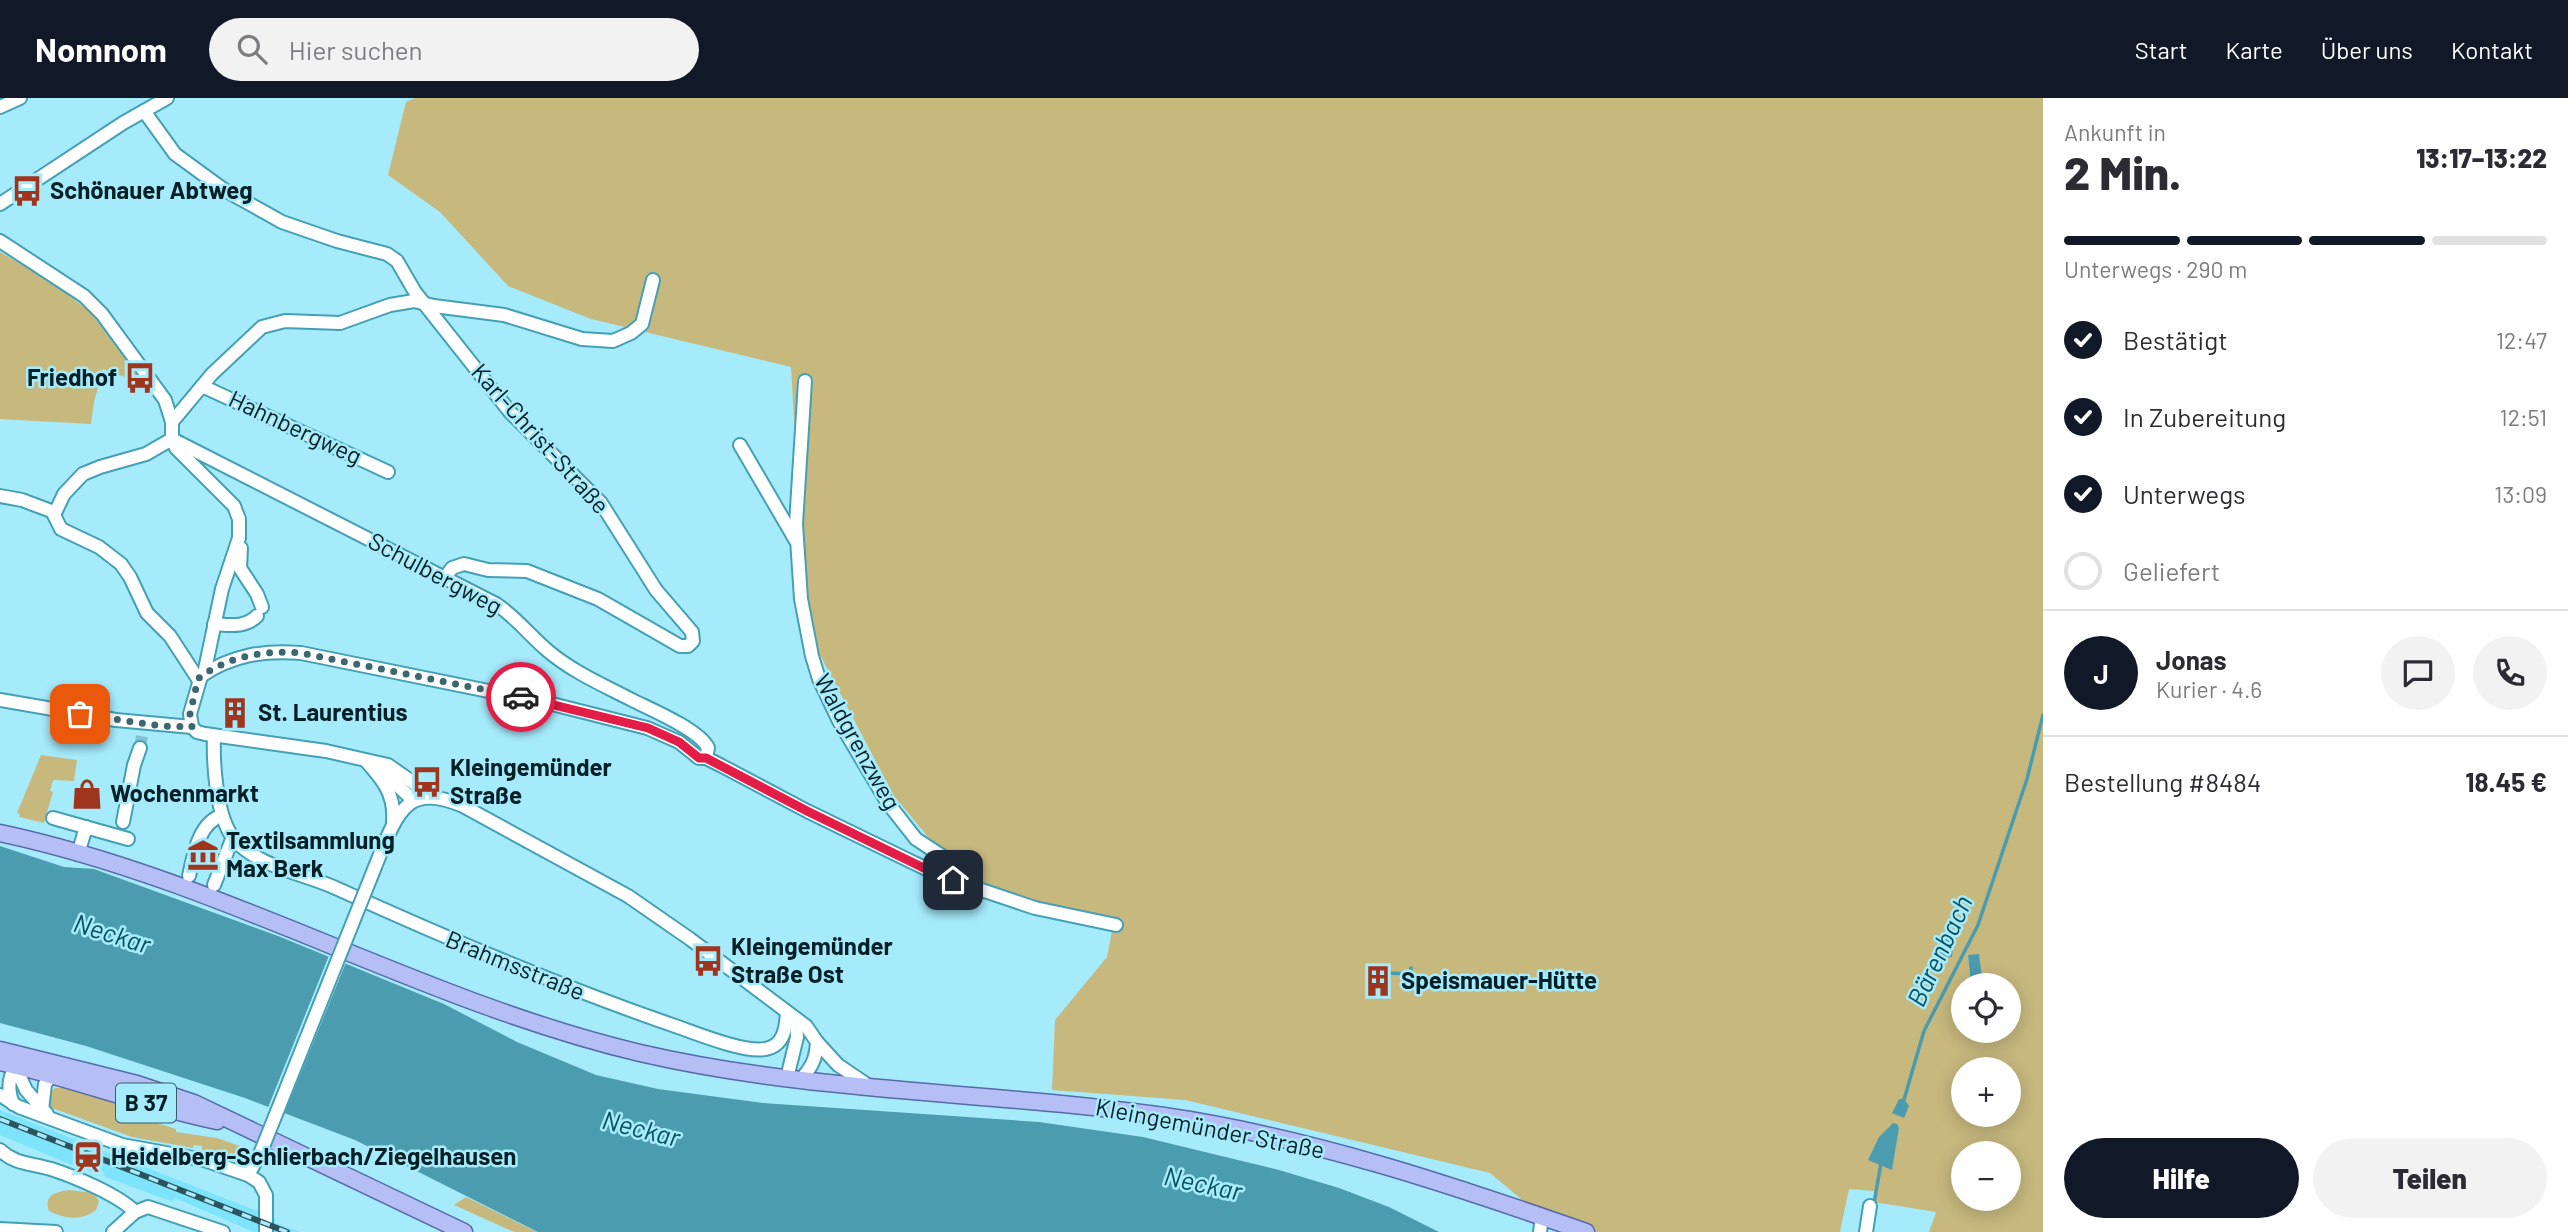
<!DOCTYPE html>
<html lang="de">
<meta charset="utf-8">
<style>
body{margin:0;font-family:Barlow,sans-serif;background:#f2f2f3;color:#2b2b33;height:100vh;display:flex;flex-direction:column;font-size:26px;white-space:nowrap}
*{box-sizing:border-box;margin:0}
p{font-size:23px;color:#7c7c81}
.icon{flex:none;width:38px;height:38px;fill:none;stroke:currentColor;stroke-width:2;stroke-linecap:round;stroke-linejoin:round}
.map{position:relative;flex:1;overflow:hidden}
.drawer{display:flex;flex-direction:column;background:#fff;width:525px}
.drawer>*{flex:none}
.controls{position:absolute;left:1951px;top:875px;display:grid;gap:14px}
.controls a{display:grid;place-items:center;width:70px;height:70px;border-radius:50%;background:#fff;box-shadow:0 4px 18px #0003;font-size:35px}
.pin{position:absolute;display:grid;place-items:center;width:60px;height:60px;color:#fff;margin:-30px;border-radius:14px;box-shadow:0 4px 10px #0006}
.courier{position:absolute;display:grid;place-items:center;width:70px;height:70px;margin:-35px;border:5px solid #e11d48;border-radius:50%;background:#fff;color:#222;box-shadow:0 2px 9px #0007}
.head em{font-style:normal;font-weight:800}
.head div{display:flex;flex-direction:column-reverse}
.head{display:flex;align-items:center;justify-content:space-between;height:119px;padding:0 21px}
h1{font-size:46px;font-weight:800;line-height:52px}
.bar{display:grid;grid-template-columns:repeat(4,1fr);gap:10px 7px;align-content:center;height:84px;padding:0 21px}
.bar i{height:9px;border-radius:5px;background:#e1e1e2}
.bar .current{background:#111827}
.bar p{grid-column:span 4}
.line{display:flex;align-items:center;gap:18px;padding:0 21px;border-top:2px solid #e1e1e2}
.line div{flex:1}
.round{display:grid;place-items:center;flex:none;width:74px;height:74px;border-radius:37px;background:#f2f2f3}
ol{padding:0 21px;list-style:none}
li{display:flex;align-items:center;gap:21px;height:77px}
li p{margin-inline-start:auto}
li .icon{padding:7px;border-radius:50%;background:#111827;color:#fff;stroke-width:4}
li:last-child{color:#7c7c81}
li i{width:38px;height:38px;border:4px solid #e1e1e2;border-radius:50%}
.action{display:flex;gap:14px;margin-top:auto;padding:14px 21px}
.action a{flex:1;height:80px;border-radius:42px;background:#111827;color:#fff;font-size:28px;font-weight:800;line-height:80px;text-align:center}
.action a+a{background:#f2f2f3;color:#2b2b33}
header{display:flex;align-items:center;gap:42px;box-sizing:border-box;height:98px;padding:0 35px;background:#111827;color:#fff}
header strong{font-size:33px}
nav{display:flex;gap:38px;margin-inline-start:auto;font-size:24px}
.search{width:490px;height:63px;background:#f2f2f3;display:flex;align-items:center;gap:18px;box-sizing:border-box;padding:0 24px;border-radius:38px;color:#7c7c81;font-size:26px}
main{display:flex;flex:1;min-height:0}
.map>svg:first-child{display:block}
</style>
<header>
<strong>Nomnom</strong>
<div class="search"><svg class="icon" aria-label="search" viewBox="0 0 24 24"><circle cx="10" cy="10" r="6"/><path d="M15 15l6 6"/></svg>Hier suchen</div>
<nav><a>Start</a><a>Karte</a><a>Über uns</a><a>Kontakt</a></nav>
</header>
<main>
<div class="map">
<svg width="2043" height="1134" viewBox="0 0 2043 1134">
<rect width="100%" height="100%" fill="#a6ebfc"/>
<!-- built -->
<polygon fill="#7de4fc" points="0,1012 275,1120 275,1125 300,1134 254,1134 175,1100 173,1104 62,1063 0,1037"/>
<!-- green -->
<g fill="#c7b87e" fill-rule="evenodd">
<path d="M415 0H2043V1134H1929L1936 1114 1874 1104V1093L1849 1091 1840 1134H1572L1553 1128 1490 1075 1185 1002 1052 992 1055 922 1107 859 1112 833 957 774 894 698 809 536 801 442 791 269 591 221 508 188 440 114 388 77 406 4ZM1968 857 1982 887H1980H2009V933H1964V887H1971ZM1964 971H2009V1017H1964ZM1890 1027 1899 1030 1892 1071 1872 1053ZM1964 1055H2009V1101H1964Z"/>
<polygon points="0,154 48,181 89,213 149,288 103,271 94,304 91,326 0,321"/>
<polygon points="41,657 77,662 74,683 53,682 50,693 53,694 44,725 19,719 20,716 17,715"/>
<path d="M64 990 144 1013V1021L176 1031V1034L217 1040 251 1052C240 1070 219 1055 202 1052V1048L194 1047 193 1050 132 1039 52 1010 48 1004 49 995 55 990Z"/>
<path d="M69 1092 93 1095 99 1103 96 1112C82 1123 64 1121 49 1113 43 1097 56 1094 69 1092Z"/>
<polygon points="466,1099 531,1131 538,1134 514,1134 454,1107"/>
</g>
<!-- water -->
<g fill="#4a9cae">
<polygon points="0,748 64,769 94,771 278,838 444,906 517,944 596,977 658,991 763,1005 1039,1024 1143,1039 1279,1072 1339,1090 1389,1109 1439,1134 538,1134 355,1042 245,1000 86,948 0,925"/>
<polygon points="1942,836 1954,837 1952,859 1940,858"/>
<polygon points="1979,856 1983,887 1971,887 1968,857"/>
<polygon points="1899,1001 1904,1001 1909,1008 1904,1020 1892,1015"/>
<polygon points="1893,1025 1897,1026 1899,1030 1892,1072 1868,1062 1879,1039"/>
</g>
<!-- pier -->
<polygon fill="#a6ebfc" points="330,855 347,862 283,1019 267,1012"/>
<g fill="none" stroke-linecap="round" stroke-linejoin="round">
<!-- stream -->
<g stroke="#4a9cae" stroke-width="3.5">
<polyline points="1388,875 1410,876 1411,870"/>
<polyline points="1903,1005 1924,933 1978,827 2027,681 2043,617"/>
<polyline points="1874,1105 1881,1065"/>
</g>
<!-- minor-tunnel -->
<polyline stroke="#85c2d1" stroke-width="12" stroke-dasharray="12 6" stroke-linecap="butt" points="140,650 143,632"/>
<defs>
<g id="minor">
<polyline points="0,9 20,0"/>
<polyline points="144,13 175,56 223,91 282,124 337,143 387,156 397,163 415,194 510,314 601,405 656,492 692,534 693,543 688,548 680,548 598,501 527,473 488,472 464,466 452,470 445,480"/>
<polyline points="0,106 123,25 167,0"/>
<polyline points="0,143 84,198 102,216 165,302 172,324 172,341 176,350 234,408 239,421 239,440 222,491 204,576"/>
<polyline points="805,283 796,426 801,501 812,558 819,581 839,623 887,704 916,741 945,760 946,767 943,779"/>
<polyline points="202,288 388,374"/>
<polyline points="172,324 212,276 262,229 285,223 340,225 390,207 414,203 434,208 504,217 582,241 613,243 631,235 642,226 653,182"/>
<path d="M172 341 496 506C516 519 530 538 548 553 573 574 603 587 632 602 650 611 700 632 708 650L706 660"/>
<polyline points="172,341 146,356 100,369 83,376 64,396 54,417 61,431 99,449 121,466 130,479 147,515 170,538 198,581"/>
<polyline points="740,347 796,443"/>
<polyline points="0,398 22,402 54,414"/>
<polyline points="241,450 240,470 257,496 262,509"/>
<path d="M214 526C230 527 245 530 257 518"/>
<polyline points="0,602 116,622 192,629 197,634 205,636 326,653 388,667 415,686 425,699"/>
<path d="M192 629 190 616 201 578C232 557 264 552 301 555L548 605 647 630 679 644 699 660H706L722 668 807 713 943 779 1035 810 1116 827"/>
<path d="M214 638C213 665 216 719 234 741 259 770 304 775 338 791 450 842 562 889 678 929 698 936 745 955 765 951 784 948 786 930 787 914"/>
<path d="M366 663C383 682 395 696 393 723"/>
<polyline points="383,674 413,702"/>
<polyline points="53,720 128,741"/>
<polyline points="123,724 134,667 140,650"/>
<path d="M383 749C401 706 414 687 463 708L628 798 690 841 806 928 817 944 838 967 869 988"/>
<polyline points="78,756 86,729"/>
<path d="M189 778C194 756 198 726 222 717"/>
<polyline points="214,787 233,739"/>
<polyline points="15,968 26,992 47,1016"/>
<polyline points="787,980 797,939 796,922"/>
<path d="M801 981C812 969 816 961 817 944"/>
<polyline points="0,997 19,1009 122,1047 204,1062 248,1077 259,1084 266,1097 266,1134"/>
<path d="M13 1006C7 990 9 982 15 967"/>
<polyline points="42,1012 45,986 52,977"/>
<path d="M0 1052C16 1067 32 1065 51 1071 73 1078 119 1097 135 1114"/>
<polyline points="248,1077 260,1056"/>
<polyline points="0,1131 56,1134"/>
<polyline points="113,1134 135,1114 148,1109 223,1134"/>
<polyline points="1540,1134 1542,1119"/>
<polyline points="1866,1134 1870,1108"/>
</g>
<g id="major">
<path d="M0 735C222 782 420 903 640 955 812 995 990 993 1164 1018 1308 1039 1449 1086 1586 1134"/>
<polyline points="0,952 137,986 194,1005 464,1134"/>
<path d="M0 964C73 980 144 1008 217 1023"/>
</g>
</defs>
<!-- minor casing -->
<use href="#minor" stroke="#44a0b5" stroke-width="16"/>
<!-- major casing -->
<use href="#major" stroke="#566ba9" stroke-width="19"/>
<!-- minor -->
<use href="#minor" stroke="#fff" stroke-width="12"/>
<!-- major -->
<use href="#major" stroke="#b5bef5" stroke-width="16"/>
<defs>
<polyline id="rail" points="0,1021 287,1134"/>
</defs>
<!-- rail casing -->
<use href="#rail" stroke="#2d545d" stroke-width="6"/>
<!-- rail -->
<use href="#rail" stroke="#a6ebfc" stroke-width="3.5" stroke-dasharray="10" stroke-linecap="butt"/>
<defs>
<polyline id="minor-bridge" points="260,1056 383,749"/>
</defs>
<!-- minor-bridge casing -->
<use href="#minor-bridge" stroke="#44a0b5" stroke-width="16" stroke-linecap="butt"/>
<!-- minor-bridge -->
<use href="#minor-bridge" stroke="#fff" stroke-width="12"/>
</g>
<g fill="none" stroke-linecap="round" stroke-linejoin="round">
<!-- done -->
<path stroke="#3c6771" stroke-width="7" stroke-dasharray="0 12.6" d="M80 616 161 628 192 629 190 616 198 581 201 578C231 558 265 552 301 555L521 599"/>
<!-- route -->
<polyline stroke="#e11d48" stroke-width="9" points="521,599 648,630 679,644 699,660 706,660 807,713 932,774 953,782"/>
</g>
<!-- icons -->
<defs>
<symbol id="bus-bare" viewBox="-9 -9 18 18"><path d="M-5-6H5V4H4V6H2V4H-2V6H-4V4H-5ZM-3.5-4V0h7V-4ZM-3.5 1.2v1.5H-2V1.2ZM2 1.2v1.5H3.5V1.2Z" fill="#9e351c" stroke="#a6ebfc" stroke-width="2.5" paint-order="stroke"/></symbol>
<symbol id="building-bare" viewBox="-9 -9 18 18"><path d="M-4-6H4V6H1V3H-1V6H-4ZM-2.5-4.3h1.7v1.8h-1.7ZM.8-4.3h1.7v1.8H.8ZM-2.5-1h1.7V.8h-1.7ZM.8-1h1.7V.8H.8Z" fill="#9e351c" stroke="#a6ebfc" stroke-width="2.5" paint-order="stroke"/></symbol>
<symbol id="shop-bare" viewBox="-9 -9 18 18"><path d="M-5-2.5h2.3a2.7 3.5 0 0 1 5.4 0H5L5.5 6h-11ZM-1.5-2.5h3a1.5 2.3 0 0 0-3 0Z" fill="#9e351c" stroke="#a6ebfc" stroke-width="2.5" paint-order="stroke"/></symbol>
<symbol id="museum-bare" viewBox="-9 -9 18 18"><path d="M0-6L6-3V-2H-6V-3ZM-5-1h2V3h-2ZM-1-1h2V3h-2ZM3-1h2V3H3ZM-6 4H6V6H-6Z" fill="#9e351c" stroke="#a6ebfc" stroke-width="2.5" paint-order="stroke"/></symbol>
<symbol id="station-bare" viewBox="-9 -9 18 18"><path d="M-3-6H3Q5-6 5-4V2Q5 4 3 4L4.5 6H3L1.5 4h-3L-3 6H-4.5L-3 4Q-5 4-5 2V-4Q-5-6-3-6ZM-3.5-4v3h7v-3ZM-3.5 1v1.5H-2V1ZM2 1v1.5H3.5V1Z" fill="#9e351c" stroke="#a6ebfc" stroke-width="2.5" paint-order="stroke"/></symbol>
</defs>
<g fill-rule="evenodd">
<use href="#bus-bare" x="5" y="71" width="44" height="44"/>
<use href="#bus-bare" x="118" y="258" width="44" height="44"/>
<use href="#building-bare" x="213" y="593" width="44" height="44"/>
<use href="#bus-bare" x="405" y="662" width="44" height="44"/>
<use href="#shop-bare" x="65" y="674" width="44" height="44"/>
<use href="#museum-bare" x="181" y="735" width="44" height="44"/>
<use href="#bus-bare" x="686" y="841" width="44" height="44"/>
<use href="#building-bare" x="1356" y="861" width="44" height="44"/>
<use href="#station-bare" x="66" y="1037" width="44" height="44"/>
</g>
<g text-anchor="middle" stroke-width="5" stroke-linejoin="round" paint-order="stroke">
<!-- shield labels -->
<rect fill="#a6ebfc" stroke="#345d66" stroke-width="2" x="116" y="985.5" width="60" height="39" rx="5"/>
<g font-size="23" font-weight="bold" fill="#032026">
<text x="146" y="1013">B 37</text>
</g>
<!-- poi labels -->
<g font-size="24" font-weight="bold" fill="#032026" stroke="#a6ebfc" text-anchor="start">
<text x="50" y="101">Schönauer Abtweg</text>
<text x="117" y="288" text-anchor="end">Friedhof</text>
<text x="258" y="623">St. Laurentius</text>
<text x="450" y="678">Kleingemünder<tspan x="450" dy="28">Straße</tspan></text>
<text x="110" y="704">Wochenmarkt</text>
<text x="226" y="751">Textilsammlung<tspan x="226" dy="28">Max Berk</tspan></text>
<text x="731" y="857">Kleingemünder<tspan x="731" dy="28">Straße Ost</tspan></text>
<text x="1401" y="891">Speismauer-Hütte</text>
<text x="111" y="1067">Heidelberg-Schlierbach/Ziegelhausen</text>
</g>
<!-- street labels -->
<g font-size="24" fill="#032026" stroke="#a6ebfc">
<text transform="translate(295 330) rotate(25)" y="8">Hahnbergweg</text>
<text transform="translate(540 341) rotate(48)" y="8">Karl-Christ-Straße</text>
<text transform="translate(435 476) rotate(28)" y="8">Schulbergweg</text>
<text transform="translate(857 644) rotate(61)" y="8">Waldgrenzweg</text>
<text transform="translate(515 868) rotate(22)" y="8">Brahmsstraße</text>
<text transform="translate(1210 1031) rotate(11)" y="8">Kleingemünder Straße</text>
</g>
<!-- water labels -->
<g font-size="26" font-style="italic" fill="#0a5260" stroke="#a6ebfc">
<text transform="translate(112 836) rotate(17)" y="9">Neckar</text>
<text transform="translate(1940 853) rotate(-65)" y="9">Bärenbach</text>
<text transform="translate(641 1031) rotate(14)" y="9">Neckar</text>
<text transform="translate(1203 1086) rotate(12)" y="9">Neckar</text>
</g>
</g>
</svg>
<div class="controls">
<a><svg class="icon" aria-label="locate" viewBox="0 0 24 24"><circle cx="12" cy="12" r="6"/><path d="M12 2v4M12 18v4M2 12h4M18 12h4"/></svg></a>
<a>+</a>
<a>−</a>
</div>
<div class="pin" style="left:80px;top:616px;background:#ea580c"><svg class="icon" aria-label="bag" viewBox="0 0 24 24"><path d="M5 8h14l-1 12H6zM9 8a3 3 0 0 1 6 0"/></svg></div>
<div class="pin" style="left:953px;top:782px;background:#1f2937"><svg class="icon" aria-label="home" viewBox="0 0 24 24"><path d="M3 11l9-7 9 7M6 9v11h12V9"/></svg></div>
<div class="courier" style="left:521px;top:599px"><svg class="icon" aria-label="car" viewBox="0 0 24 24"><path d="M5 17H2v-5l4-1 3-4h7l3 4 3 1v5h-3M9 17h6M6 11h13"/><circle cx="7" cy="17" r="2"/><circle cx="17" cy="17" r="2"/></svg></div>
</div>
<section class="drawer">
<div class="head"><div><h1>2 Min.</h1><p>Ankunft in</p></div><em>13:17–13:22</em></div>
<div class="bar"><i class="current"></i><i class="current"></i><i class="current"></i><i></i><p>Unterwegs · 290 m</p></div>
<ol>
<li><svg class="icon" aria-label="check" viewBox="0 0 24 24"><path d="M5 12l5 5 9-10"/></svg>Bestätigt<p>12:47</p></li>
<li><svg class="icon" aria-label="check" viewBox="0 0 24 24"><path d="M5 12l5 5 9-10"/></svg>In Zubereitung<p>12:51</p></li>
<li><svg class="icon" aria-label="check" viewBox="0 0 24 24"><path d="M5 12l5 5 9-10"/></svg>Unterwegs<p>13:09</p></li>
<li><i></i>Geliefert</li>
</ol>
<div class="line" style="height:126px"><b class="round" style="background:#111827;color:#fff">J</b><div><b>Jonas</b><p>Kurier · 4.6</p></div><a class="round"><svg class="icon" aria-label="chat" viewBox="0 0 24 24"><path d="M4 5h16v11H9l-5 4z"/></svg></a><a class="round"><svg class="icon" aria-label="phone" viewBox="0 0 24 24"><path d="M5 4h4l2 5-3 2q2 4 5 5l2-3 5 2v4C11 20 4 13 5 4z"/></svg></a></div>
<div class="line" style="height:91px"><div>Bestellung #8484</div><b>18.45 €</b></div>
<div class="action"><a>Hilfe</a><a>Teilen</a></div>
</section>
</main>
